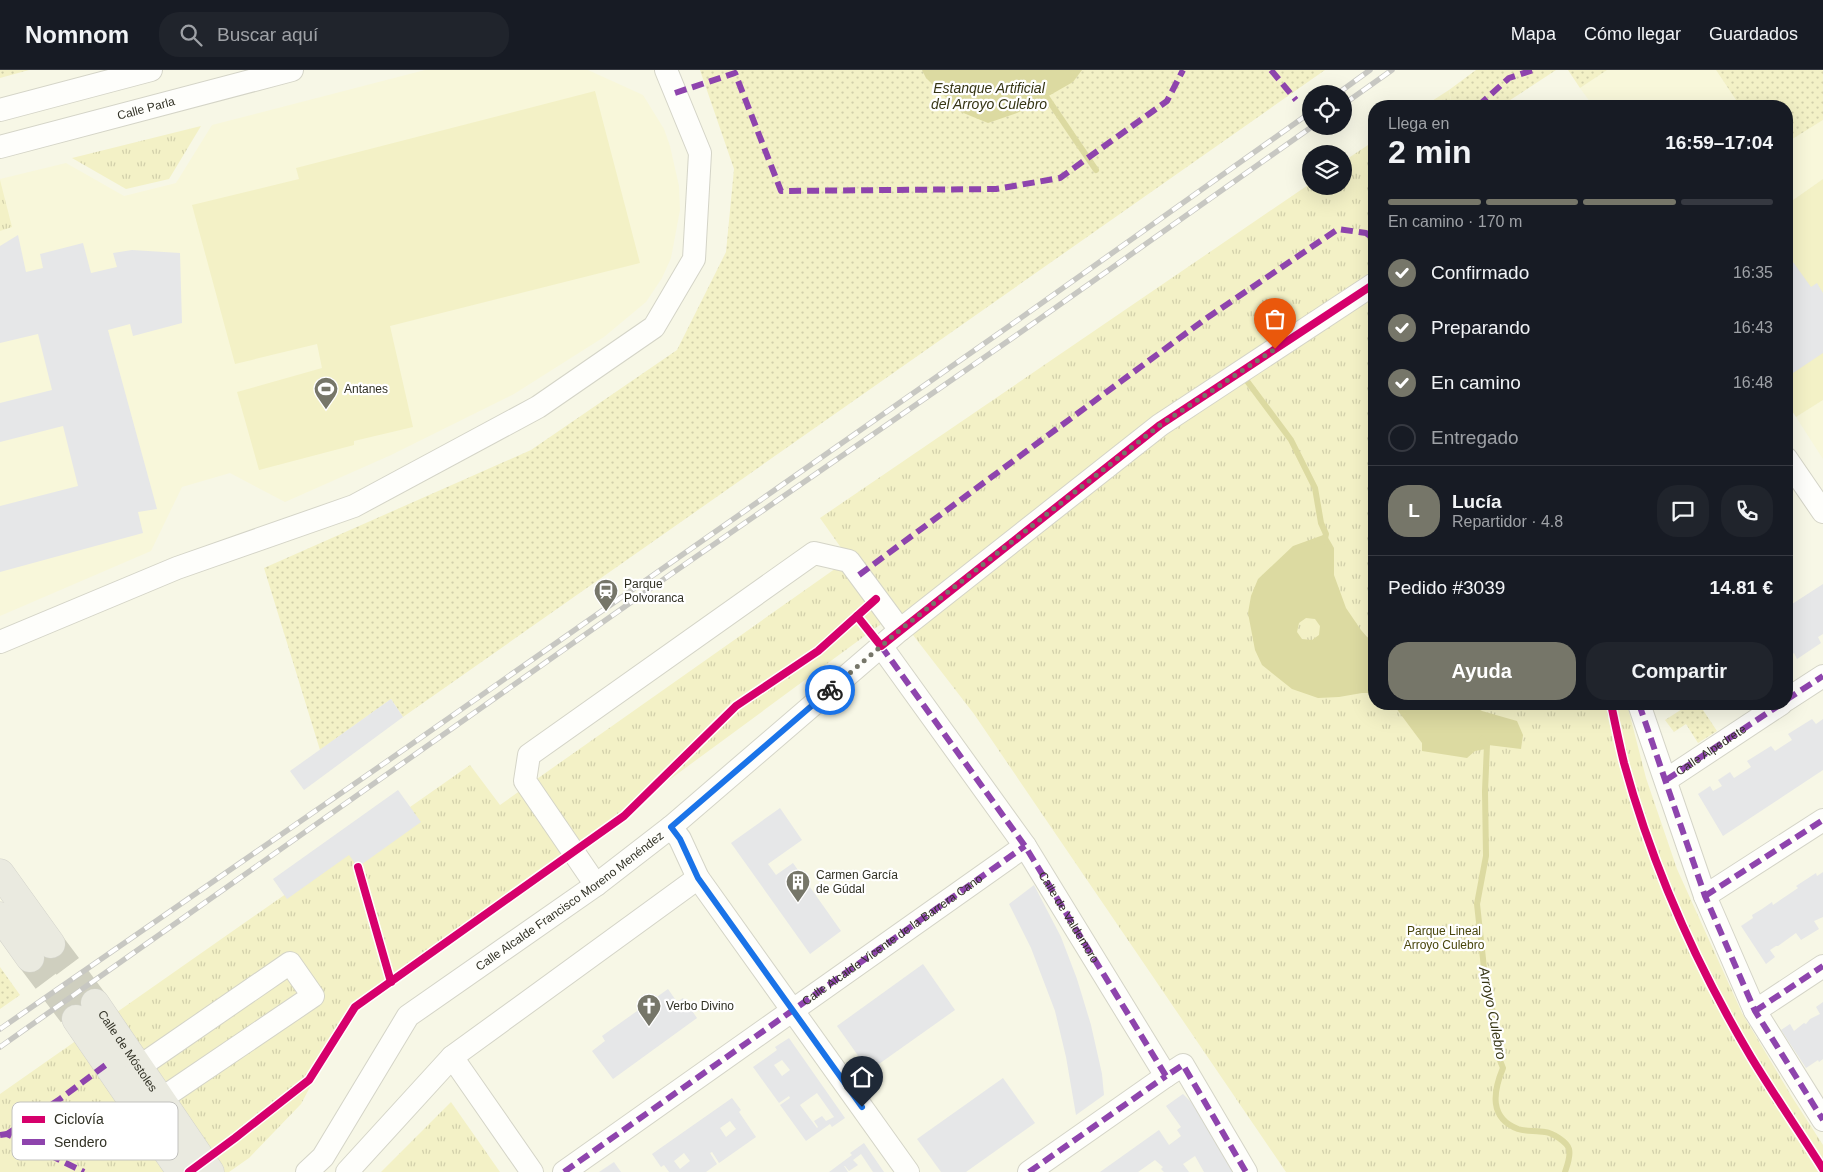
<!DOCTYPE html>
<html lang="es">
<meta charset="utf-8">
<style>
body{margin:0;font-family:Helvetica,sans-serif;background:#20242c;color:#f1f3f6;height:100vh;display:flex;flex-direction:column;font-size:19px;white-space:nowrap}
*{box-sizing:border-box;margin:0}
p{font-size:16px;color:#9ea1a6}
.icon{flex:none;width:28px;height:28px;fill:none;stroke:currentColor;stroke-width:2;stroke-linecap:round;stroke-linejoin:round}
.map{position:relative;flex:1;overflow:hidden}
.panel{position:absolute;left:1368px;top:30px;width:425px;height:610px;display:flex;flex-direction:column;background:#171b24;border-radius:20px;box-shadow:0 5px 20px #0002}
.panel>*{flex:none}
.controls{position:absolute;left:1302px;top:15px;display:grid;gap:10px}
.controls a{display:grid;place-items:center;width:50px;height:50px;border-radius:50%;background:#171b24;box-shadow:0 5px 20px #0002;font-size:25px}
.pin{position:absolute;display:grid;place-items:center;width:42px;height:42px;color:#fff;margin:-51px -21px;border-radius:50% 50% 50% 0;rotate:-45deg;box-shadow:0 0 5px #0007}
.pin .icon{rotate:45deg}
.courier{position:absolute;display:grid;place-items:center;width:50px;height:50px;margin:-25px;border:4px solid #1a73e8;border-radius:50%;background:#fff;color:#222;box-shadow:0 1px 6px #0007}
.summary em{font-style:normal;font-weight:600}
.summary div{display:flex;flex-direction:column-reverse}
.summary{display:flex;align-items:center;justify-content:space-between;height:85px;padding:0 20px}
h1{font-size:32px;font-weight:600;line-height:38px}
.bar{display:grid;grid-template-columns:repeat(4,1fr);gap:8px 5px;align-content:center;height:60px;padding:0 20px}
.bar i{height:6px;border-radius:4px;background:#363941}
.bar .active{background:#767669}
.bar p{grid-column:span 4}
.line{display:flex;align-items:center;gap:12px;padding:0 20px;border-top:1px solid #363941}
.line div{flex:1}
.round{display:grid;place-items:center;flex:none;width:52px;height:52px;border-radius:20px;background:#20242c}
ol{padding:0 20px;list-style:none}
li{display:flex;align-items:center;gap:15px;height:55px}
li p{margin-inline-start:auto}
li .icon{padding:5px;border-radius:50%;background:#767669;color:#fff;stroke-width:4}
li:last-child{color:#9ea1a6}
li i{width:28px;height:28px;border:2px solid #363941;border-radius:50%}
.action{display:flex;gap:10px;margin-top:auto;padding:10px 20px}
.action a{flex:1;height:58px;border-radius:20px;background:#767669;color:#fff;font-size:20px;font-weight:600;line-height:58px;text-align:center}
.action a+a{background:#20242c;color:#f1f3f6}
header{display:flex;align-items:center;gap:30px;box-sizing:border-box;height:70px;padding:0 25px;background:#171b24;border-bottom:1px solid #363941}
header strong{font-size:24px}
nav{display:flex;gap:28px;margin-inline-start:auto;font-size:18px}
.search{width:350px;height:45px;background:#20242c;display:flex;align-items:center;gap:12px;box-sizing:border-box;padding:0 18px;border-radius:20px;color:#9ea1a6;font-size:19px}
.map>svg:first-child{display:block}
</style>
<header>
<strong>Nomnom</strong>
<div class="search"><svg class="icon" aria-label="search" viewBox="0 0 24 24"><circle cx="10" cy="10" r="6"/><path d="M15 15l6 6"/></svg>Buscar aquí</div>
<nav><a>Mapa</a><a>Cómo llegar</a><a>Guardados</a></nav>
</header>
<div class="map">
<svg width="1823" height="1102" viewBox="0 0 1823 1102">
<defs>
<pattern id="grass-dots" width="8" height="8" patternUnits="userSpaceOnUse" patternTransform="scale(1.25)"><rect width="8" height="8" fill="#f3f1c6"/><path d="M2 2h.1M6 6h.1" fill="none" stroke="#d1cfaa" stroke-width="1.8" stroke-linecap="round"/></pattern>
<pattern id="park-tufts" width="24" height="20" patternUnits="userSpaceOnUse" patternTransform="scale(1.25)"><rect width="24" height="20" fill="#f3f1c6"/><path d="M3 7l-1-3M5 7V3M7 7l1-3M15 17l-1-3M17 17v-4M19 17l1-3" fill="none" stroke="#d1cfaa"/></pattern>
</defs>
<rect width="100%" height="100%" fill="#f7f7e6"/>
<!-- built -->
<g fill="#f8f7da">
<polygon points="425,0 588,0 643,25 664,59 670,76 679,116 680,140 671,188 662,208 646,232 604,267 514,324 391,385 285,432 230,403 182,417 151,481 0,546 0,109 66,93 124,126 176,113 212,55"/>
<polygon points="1607,0 1716,0 1740,36 1593,36 1580,18"/>
<polygon points="1823,50 1823,109 1786,135 1786,73"/>
<polygon points="1823,330 1823,389 1796,347"/>
</g>
<!-- grass -->
<g fill="url(#grass-dots)">
<polygon points="0,0 29,0 0,8"/>
<polygon points="700,0 1325,0 403,647 391,629 320,680 264,498 531,380 677,280 726,182 734,99"/>
<polygon points="1476,0 1556,0 1501,36 1452,36 1449,20"/>
<polygon points="1568,0 1607,0 1580,18"/>
<polygon points="1716,0 1823,0 1823,50 1786,73 1786,36 1740,36"/>
<polygon points="1690,634 1699,634 1717,661 1698,673 1686,654 1674,662 1665,650"/>
<polygon points="0,897 20,925 0,939"/>
</g>
<!-- park -->
<g fill="url(#park-tufts)">
<polygon points="1449,20 1452,36 1424,36"/>
<polygon points="201,56 169,109 126,119 72,88"/>
<polygon points="1374,71 1374,634 1627,634 1646,708 1677,799 1742,943 1792,1027 1823,1075 1823,1102 1286,1102 974,644 896,543 347,947 301,1034 249,1088 229,1102 0,1102 0,1024 470,695 500,735 849,489 820,448 1311,113 1311,116 1344,116 1344,91"/>
<polygon points="0,110 12,157 0,161"/>
<polygon points="451,1032 500,1102 381,1102"/>
</g>
<!-- garden -->
<g fill="#f3f1c6">
<polygon points="595,21 640,193 390,256 413,357 354,371 354,375 259,400 237,322 322,298 317,274 235,294 192,135 299,109 296,98"/>
<polygon points="1823,109 1823,330 1796,347 1786,332 1786,135"/>
</g>
<!-- water -->
<g fill="#dcdaa1" fill-rule="evenodd">
<polygon points="922,0 1082,0 1073,12 1045,28 1017,43 988,53 961,42 926,8"/>
<path d="M1326 464 1334 478V505L1346 538 1361 560 1374 575V623H1362L1339 627 1318 628 1292 619 1262 595 1255 580 1248 543 1251 526 1258 509 1293 476ZM1306 548 1315 549 1320 556 1319 565 1312 570 1302 569 1297 562 1299 553Z"/>
<path d="M1393 634C1405 633 1417 637 1430 636V634H1470L1482 641 1517 651 1523 665 1521 679 1488 675 1486 679 1475 681 1467 688 1422 681V673Z"/>
</g>
<g fill="none" stroke-linecap="round" stroke-linejoin="round">
<!-- stream -->
<g stroke="#dcdaa1" stroke-width="6">
<polyline points="1043,22 1096,100"/>
<polyline points="1247,311 1291,370 1315,418 1321,453 1326,464 1324,472"/>
<path d="M1482 669 1487 675 1485 721 1486 786 1477 834 1484 898 1495 953 1499 988 1503 998C1493 1022 1489 1048 1518 1059 1527 1062 1536 1060 1545 1062 1553 1063 1567 1072 1569 1079 1571 1086 1567 1096 1565 1102"/>
</g>
</g>
<!-- building -->
<g fill="#e6e7e8" fill-rule="evenodd">
<polygon points="18,165 26,202 43,198 40,184 83,173 91,203 117,197 113,183 132,180 180,183 182,253 133,266 130,254 108,260 157,439 138,442 143,463 0,502 0,436 78,416 63,356 0,372 0,333 52,320 38,264 0,273 0,176"/>
<polygon points="1793,192 1811,217 1817,213 1823,223 1823,283 1790,305 1786,299 1786,196"/>
<polygon points="1823,514 1823,564 1818,567 1821,573 1797,589 1794,583 1786,588 1786,538"/>
<polygon points="391,629 403,647 304,720 290,701"/>
<polygon points="1812,649 1816,654 1823,649 1823,700 1723,766 1698,724 1710,716 1713,721 1722,716 1718,710 1730,702 1734,708 1751,697 1747,691 1771,676 1775,681 1792,670 1788,664"/>
<polygon points="398,720 421,752 358,797 349,785 287,829 273,809"/>
<polygon points="780,738 802,770 768,794 776,805 793,793 841,861 810,884 731,773"/>
<polygon points="1823,802 1823,847 1814,851 1819,859 1801,870 1796,863 1778,876 1776,876 1770,880 1775,887 1766,894 1741,856 1753,848 1752,845 1762,839 1772,832 1773,835 1798,818 1796,816 1816,803 1817,806"/>
<polygon points="1034,815 1061,867 1077,909 1091,955 1102,1004 1104,1025 1076,1045 1066,987 1055,941 1031,878 1009,834"/>
<polygon points="923,894 955,940 869,1001 837,956"/>
<polygon points="668,919 677,932 683,928 697,948 613,1009 592,981 605,971 602,966"/>
<polygon points="1823,932 1823,989 1819,992 1818,990 1806,998 1781,960 1790,954 1794,961 1804,953 1806,954 1810,949 1820,944 1816,937"/>
<path d="M789 968 845 1048 832 1057 830 1054 806 1071 780 1035 790 1028 789 1026 779 1033 753 997 777 980 775 977ZM782 990 790 1000 782 1006 774 995ZM817 1023 834 1047 826 1051 822 1046 814 1051 818 1057 817 1058 800 1035Z"/>
<polygon points="1003,1008 1035,1053 966,1102 941,1102 917,1069"/>
<polygon points="1183,1024 1191,1032 1216,1070 1235,1102 1204,1102 1195,1086 1183,1094 1189,1102 1164,1102 1161,1099 1163,1097 1155,1090 1138,1102 1100,1102 1159,1060 1169,1075 1181,1066 1177,1060 1181,1057 1166,1036"/>
<path d="M732 1028 741 1040 739 1042 756 1067 719 1093 712 1082 710 1083 717 1094 706 1102H669L664 1095 661 1097 652 1084ZM730 1051 736 1059 726 1067 720 1058ZM684 1083 690 1091 680 1099 674 1091Z"/>
<polygon points="864,1073 884,1102 873,1102 861,1084 853,1090 858,1095 849,1101 845,1096 844,1096 848,1102 829,1102 852,1085 850,1083"/>
<polygon points="614,1092 621,1102 599,1102"/>
</g>
<g fill="none" stroke-linecap="round" stroke-linejoin="round">
<!-- major-tunnel -->
<g stroke="#cfcfbf" stroke-width="28" stroke-dasharray="28 14" stroke-linecap="butt">
<polyline points="51,874 95,933"/>
<polyline points="30,888 76,949"/>
</g>
<defs>
<g id="minor">
<polyline points="0,40 151,0"/>
<path id="s1" d="M0 77 292 0"/>
<polyline points="1786,388 1823,442"/>
<polyline points="0,572 177,498 354,436 538,337 654,257 694,189 700,83 666,0"/>
<path id="s2" d="M881 576 1025 776 1166 1006 1183 995 1246 1102"/>
<polyline points="1786,630 1823,606"/>
<polyline points="1639,634 1705,826 1755,941 1823,1050"/>
<polyline points="1666,710 1781,634"/>
<polyline points="671,757 680,769 698,808 908,1102"/>
<polyline points="596,815 525,711 529,685 814,483 849,491 900,560"/>
<polyline points="1705,826 1823,750"/>
<polyline points="1755,941 1823,896"/>
<polyline points="452,987 532,1102"/>
<polyline points="139,997 290,893 313,926 161,1029"/>
<path id="s3" d="M307 1102 323 1087 408 946 596 815 671 757 900 560 1160 355 1374 214"/>
<polyline points="347,1102 452,987 698,808"/>
<path id="s4" d="M564 1102 1025 776"/>
<polyline points="1029,1102 1166,1006"/>
</g>
<g id="major">
<polyline points="0,803 51,874"/>
<polyline points="0,846 30,888"/>
<path id="s5" d="M95 933 210 1102"/>
<polyline points="76,949 181,1102"/>
</g>
</defs>
<!-- minor casing -->
<use href="#minor" stroke="#d4d4c7" stroke-width="24"/>
<!-- major casing -->
<use href="#major" stroke="#d3d3cb" stroke-width="29"/>
<!-- minor -->
<use href="#minor" stroke="#fefefb" stroke-width="22"/>
<!-- major -->
<use href="#major" stroke="#eaeae0" stroke-width="28"/>
<defs>
<g id="rail">
<polyline points="1337,24 1370,0"/>
<polyline points="1344,34 1392,0"/>
<polyline points="0,959 386,692 1015,252 1311,42"/>
<polyline points="0,977 674,502 1021,262 1313,56"/>
</g>
</defs>
<!-- rail casing -->
<use href="#rail" stroke="#c7c7c2" stroke-width="5.5"/>
<!-- rail -->
<use href="#rail" stroke="#fff" stroke-width="4" stroke-dasharray="11" stroke-linecap="butt"/>
<!-- quiet -->
<g stroke="#8e44ad" stroke-width="6" stroke-dasharray="12 6" stroke-linecap="butt">
<polyline points="1271,0 1296,30"/>
<polyline points="675,23 735,3 781,121 996,119 1060,108 1167,31 1183,0"/>
<polyline points="1478,36 1509,8 1533,0"/>
<polyline points="859,505 1204,250 1338,159 1366,163 1374,169"/>
<polyline points="881,576 1025,776 1166,1006 1183,995 1246,1102"/>
<polyline points="1786,630 1823,606"/>
<polyline points="1639,634 1705,826 1755,941 1823,1050"/>
<path id="s6" d="M1666 710 1781 634"/>
<polyline points="1705,826 1823,750"/>
<polyline points="1755,941 1823,896"/>
<polyline points="7,1064 60,1029 107,994"/>
<polyline points="0,1065 7,1064 84,1102"/>
<polyline points="564,1102 1025,776"/>
<polyline points="1029,1102 1166,1006"/>
</g>
<defs>
<g id="cycleway">
<polyline points="857,546 881,576 1160,355 1374,214"/>
<path d="M1611 634C1615 653 1619 673 1624 693 1652 795 1697 896 1751 987 1774 1025 1799 1061 1823 1099"/>
<polyline points="358,797 391,912"/>
<polyline points="189,1102 235,1068 309,1010 355,937 624,746 736,636 818,581 876,529"/>
</g>
</defs>
<!-- cycleway casing -->
<use href="#cycleway" stroke="#fff" stroke-width="11"/>
<!-- cycleway -->
<use href="#cycleway" stroke="#d6006c" stroke-width="8"/>
</g>
<g fill="none" stroke-linecap="round" stroke-linejoin="round">
<!-- done -->
<polyline stroke="#767669" stroke-width="5" stroke-dasharray="0 9" points="830,620 900,560 1160,355 1275,279"/>
<!-- route -->
<polyline stroke="#1a73e8" stroke-width="6" points="830,620 671,757 680,769 698,808 862,1037"/>
</g>
<!-- icons -->
<defs>
<symbol id="stadium-pin" viewBox="-11 -11 22 30"><path d="M0 17L-7.5 6A9.5 9.5 0 1 1 7.5 6Z" fill="#767669" stroke="#fff"/><path d="M0-5a6.5 5 0 1 0 0 10a6.5 5 0 1 0 0-10ZM-3.5-1.8h7v3.6h-7Z" fill="#fff"/></symbol>
<symbol id="station-pin" viewBox="-11 -11 22 30"><path d="M0 17L-7.5 6A9.5 9.5 0 1 1 7.5 6Z" fill="#767669" stroke="#fff"/><path d="M-3-6H3Q5-6 5-4V2Q5 4 3 4L4.5 6H3L1.5 4h-3L-3 6H-4.5L-3 4Q-5 4-5 2V-4Q-5-6-3-6ZM-3.5-4v3h7v-3ZM-3.5 1v1.5H-2V1ZM2 1v1.5H3.5V1Z" fill="#fff"/></symbol>
<symbol id="building-pin" viewBox="-11 -11 22 30"><path d="M0 17L-7.5 6A9.5 9.5 0 1 1 7.5 6Z" fill="#767669" stroke="#fff"/><path d="M-4-6H4V6H1V3H-1V6H-4ZM-2.5-4.3h1.7v1.8h-1.7ZM.8-4.3h1.7v1.8H.8ZM-2.5-1h1.7V.8h-1.7ZM.8-1h1.7V.8H.8Z" fill="#fff"/></symbol>
<symbol id="church-pin" viewBox="-11 -11 22 30"><path d="M0 17L-7.5 6A9.5 9.5 0 1 1 7.5 6Z" fill="#767669" stroke="#fff"/><path d="M-1.2-6h2.4v3.5h3.3v2.4h-3.3V6h-2.4V-.1h-3.3v-2.4h3.3Z" fill="#fff"/></symbol>
</defs>
<g fill-rule="evenodd">
<use href="#stadium-pin" x="312" y="305" width="28" height="38"/>
<use href="#station-pin" x="592" y="507" width="28" height="38"/>
<use href="#building-pin" x="784" y="798" width="28" height="38"/>
<use href="#church-pin" x="635" y="922" width="28" height="38"/>
</g>
<g text-anchor="middle" stroke-width="4.5" stroke-linejoin="round" paint-order="stroke">
<!-- street labels -->
<g font-size="12" fill="#313125" stroke="#fff">
<text dy="4" stroke="none"><textPath href="#s1" startOffset="151">Calle Parla</textPath></text>
<text dy="4" stroke="none"><textPath href="#s6" startOffset="54">Calle Alpedrete</textPath></text>
<text dy="4" stroke="none"><textPath href="#s3" startOffset="385">Calle Alcalde Francisco Moreno Menéndez</textPath></text>
<text dy="4" stroke="none"><textPath href="#s2" startOffset="330">Calle de Valdemoro</textPath></text>
<text dy="4" stroke="none"><textPath href="#s4" startOffset="402">Calle Alcalde Vicente de la Barrera Cano</textPath></text>
<text dy="4" stroke="none"><textPath href="#s5" startOffset="58">Calle de Móstoles</textPath></text>
</g>
<!-- poi labels -->
<g font-size="12" fill="#313125" stroke="#fff" text-anchor="start">
<text x="344" y="323">Antanes</text>
<text x="624" y="518">Parque<tspan x="624" dy="14">Polvoranca</tspan></text>
<text x="816" y="809">Carmen García<tspan x="816" dy="14">de Gúdal</tspan></text>
<text x="666" y="940">Verbo Divino</text>
</g>
<!-- park labels -->
<g font-size="12" fill="#49460c" stroke="#fff">
<text x="1444" y="865">Parque Lineal<tspan x="1444" dy="14">Arroyo Culebro</tspan></text>
</g>
<!-- water labels -->
<g font-size="14" font-style="italic" fill="#363514" stroke="#fff">
<text x="989" y="23">Estanque Artificial<tspan x="989" dy="16">del Arroyo Culebro</tspan></text>
<text transform="translate(1493 943) rotate(79)" y="5">Arroyo Culebro</text>
</g>
</g>
<!-- legend -->
<rect x="12" y="1032" width="166" height="58" rx="8" fill="#fff" stroke="#c1c1be" stroke-width="1"/>
<rect x="22" y="1046" width="23" height="7" fill="#d6006c"/>
<rect x="22" y="1069" width="23" height="6" fill="#8e44ad"/>
<g font-size="14" fill="#313125">
<text x="54" y="1054">Ciclovía</text>
<text x="54" y="1077">Sendero</text>
</g>
</svg>
<div class="controls">
<a><svg class="icon" aria-label="locate" viewBox="0 0 24 24"><circle cx="12" cy="12" r="6"/><path d="M12 2v4M12 18v4M2 12h4M18 12h4"/></svg></a>
<a><svg class="icon" aria-label="layers" viewBox="0 0 24 24"><path d="M12 4l9 5-9 5-9-5zM3 14l9 5 9-5"/></svg></a>
</div>
<div class="pin" style="left:1275px;top:279px;background:#ea580c"><svg class="icon" aria-label="bag" viewBox="0 0 24 24"><path d="M5 8h14l-1 12H6zM9 8a3 3 0 0 1 6 0"/></svg></div>
<div class="pin" style="left:862px;top:1037px;background:#1f2937"><svg class="icon" aria-label="home" viewBox="0 0 24 24"><path d="M3 11l9-7 9 7M6 9v11h12V9"/></svg></div>
<div class="courier" style="left:830px;top:620px"><svg class="icon" aria-label="bike" viewBox="0 0 24 24"><circle cx="6" cy="16" r="4"/><circle cx="18" cy="16" r="4"/><path d="M6 16l4-8h5l3 8M10 8l3 8H6M13 5h3"/></svg></div>
<section class="panel">
<div class="summary"><div><h1>2 min</h1><p>Llega en</p></div><em>16:59–17:04</em></div>
<div class="bar"><i class="active"></i><i class="active"></i><i class="active"></i><i></i><p>En camino · 170 m</p></div>
<ol>
<li><svg class="icon" aria-label="check" viewBox="0 0 24 24"><path d="M5 12l5 5 9-10"/></svg>Confirmado<p>16:35</p></li>
<li><svg class="icon" aria-label="check" viewBox="0 0 24 24"><path d="M5 12l5 5 9-10"/></svg>Preparando<p>16:43</p></li>
<li><svg class="icon" aria-label="check" viewBox="0 0 24 24"><path d="M5 12l5 5 9-10"/></svg>En camino<p>16:48</p></li>
<li><i></i>Entregado</li>
</ol>
<div class="line" style="height:90px"><b class="round" style="background:#767669;color:#fff">L</b><div><b>Lucía</b><p>Repartidor · 4.8</p></div><a class="round"><svg class="icon" aria-label="chat" viewBox="0 0 24 24"><path d="M4 5h16v11H9l-5 4z"/></svg></a><a class="round"><svg class="icon" aria-label="phone" viewBox="0 0 24 24"><path d="M5 4h4l2 5-3 2q2 4 5 5l2-3 5 2v4C11 20 4 13 5 4z"/></svg></a></div>
<div class="line" style="height:65px"><div>Pedido #3039</div><b>14.81 €</b></div>
<div class="action"><a>Ayuda</a><a>Compartir</a></div>
</section>
</div>
